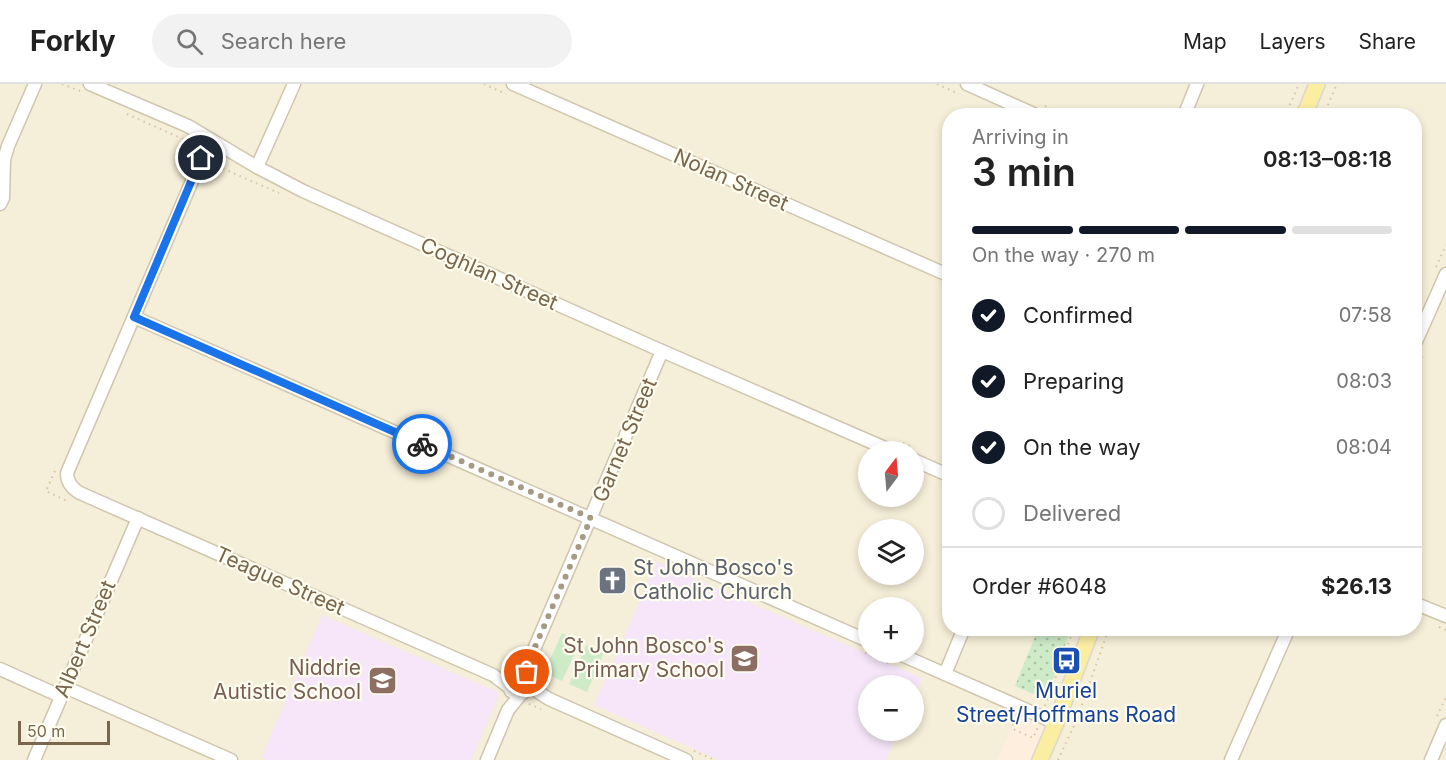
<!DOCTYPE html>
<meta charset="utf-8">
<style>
body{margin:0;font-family:Inter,sans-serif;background:#f2f2f2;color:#222;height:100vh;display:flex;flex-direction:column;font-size:22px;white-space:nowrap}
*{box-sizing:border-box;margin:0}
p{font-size:20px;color:#767676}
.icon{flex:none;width:33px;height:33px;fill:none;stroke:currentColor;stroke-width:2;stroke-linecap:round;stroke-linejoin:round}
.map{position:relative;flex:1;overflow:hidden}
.drawer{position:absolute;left:942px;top:24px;width:480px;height:528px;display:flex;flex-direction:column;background:#fff;border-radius:24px;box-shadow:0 3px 9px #0003}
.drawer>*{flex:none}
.needle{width:39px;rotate:16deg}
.controls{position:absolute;left:858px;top:357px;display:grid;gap:12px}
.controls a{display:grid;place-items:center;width:66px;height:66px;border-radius:50%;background:#fff;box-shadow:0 3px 9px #0003;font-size:30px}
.scale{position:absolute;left:18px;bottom:15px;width:92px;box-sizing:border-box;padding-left:6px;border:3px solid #79664c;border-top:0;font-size:16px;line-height:21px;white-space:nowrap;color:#79664c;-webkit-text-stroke:4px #fffdf0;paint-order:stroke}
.pin{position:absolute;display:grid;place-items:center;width:51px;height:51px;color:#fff;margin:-26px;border:3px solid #fff;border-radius:50%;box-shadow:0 2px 6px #0007}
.courier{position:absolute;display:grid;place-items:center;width:60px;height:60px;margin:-30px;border:4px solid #1a73e8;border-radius:50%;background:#fff;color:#222;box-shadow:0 2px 8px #0007}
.headline em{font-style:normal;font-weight:600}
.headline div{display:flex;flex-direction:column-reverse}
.headline{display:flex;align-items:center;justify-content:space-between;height:102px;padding:0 30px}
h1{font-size:39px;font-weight:600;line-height:45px}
.bar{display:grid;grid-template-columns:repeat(4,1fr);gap:9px 6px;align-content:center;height:72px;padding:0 30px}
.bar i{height:8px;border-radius:4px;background:#e0e0e0}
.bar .active{background:#111827}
.bar p{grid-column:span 4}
.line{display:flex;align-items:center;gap:15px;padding:0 30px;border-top:2px solid #e0e0e0}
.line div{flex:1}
ol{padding:0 30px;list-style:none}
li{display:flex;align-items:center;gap:18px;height:66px}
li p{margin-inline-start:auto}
li .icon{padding:6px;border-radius:50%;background:#111827;color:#fff;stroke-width:4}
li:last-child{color:#767676}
li i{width:33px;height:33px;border:3px solid #e0e0e0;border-radius:50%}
header{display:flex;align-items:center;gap:36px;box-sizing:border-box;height:84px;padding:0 30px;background:#fff;border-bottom:2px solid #e0e0e0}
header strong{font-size:28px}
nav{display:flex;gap:33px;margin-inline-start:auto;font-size:21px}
.search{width:420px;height:54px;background:#f2f2f2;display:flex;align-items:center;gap:15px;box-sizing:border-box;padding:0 21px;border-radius:33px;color:#767676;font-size:22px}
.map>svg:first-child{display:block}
</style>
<header>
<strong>Forkly</strong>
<div class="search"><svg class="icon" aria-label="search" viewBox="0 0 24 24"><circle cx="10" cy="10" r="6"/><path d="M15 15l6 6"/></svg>Search here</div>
<nav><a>Map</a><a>Layers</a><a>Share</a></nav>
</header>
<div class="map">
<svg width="1446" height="676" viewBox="0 0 1446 676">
<defs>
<pattern id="park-dots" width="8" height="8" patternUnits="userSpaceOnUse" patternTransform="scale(1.5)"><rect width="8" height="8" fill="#ceebc7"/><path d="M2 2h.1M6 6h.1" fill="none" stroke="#acc2a4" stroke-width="1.8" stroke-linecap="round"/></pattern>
</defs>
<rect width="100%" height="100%" fill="#fdfaea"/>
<!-- residential -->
<path fill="#f5eed8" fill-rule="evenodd" d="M0 0H1446V676H0ZM950 32H1414V544H950ZM868 368H914V412H868ZM868 446H914V490H868ZM868 524H914V568H868ZM868 602H914V646H868Z"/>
<!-- commercial -->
<polygon fill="#fdeedd" points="1016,633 1044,645 1031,676 997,676"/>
<!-- education -->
<g fill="#f7e6fa">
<polygon points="657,478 922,594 914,613 914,602 868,602 868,646 899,647 886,676 719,676 594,621"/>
<polygon points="322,531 497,608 498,613 471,676 267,676 261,674"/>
</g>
<!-- green -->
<g fill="#ceebc7">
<polygon points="562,549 580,558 562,597 544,589"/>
<polygon points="586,561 604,568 587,608 569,600"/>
</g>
<!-- park -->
<polygon fill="url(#park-dots)" points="1038,545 1064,545 1070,547 1046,615 1015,602"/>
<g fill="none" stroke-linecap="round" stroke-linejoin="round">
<defs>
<g id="minor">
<polyline points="90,0 188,42 257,83 303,107 662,267 894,368"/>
<polyline points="513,0 950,192"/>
<polyline points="967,0 1038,32"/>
<polyline points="1184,32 1197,0"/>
<path d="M210 55 67 389C67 398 71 404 80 409L493 591 509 603 511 607 515 610 523 609C530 603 527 595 519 593L512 596 509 603"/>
<polyline points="257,83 294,0"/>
<polyline points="0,120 3,114 4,76 8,62 35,0"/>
<polyline points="134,233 868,557"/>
<polyline points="1414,262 1446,190"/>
<polyline points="914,376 950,392"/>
<polyline points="1414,519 1446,532"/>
<polyline points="895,568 1056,639"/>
<polyline points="0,585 60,612"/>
<polyline points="945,590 964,544"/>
<polyline points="526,597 529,577 662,267"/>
<polyline points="527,601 549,615 686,676"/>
<polyline points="65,603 231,676"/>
<polyline points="34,676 138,434"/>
<polyline points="487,676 508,626 521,610"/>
<polyline points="1231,676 1289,544"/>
<polyline points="1431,676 1446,641"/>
</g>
<g id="major">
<polyline points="1304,32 1317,0"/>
<polyline points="1040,676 1056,639 1092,544"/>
</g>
</defs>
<!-- minor casing -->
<use href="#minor" stroke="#d0c5ae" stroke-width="15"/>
<!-- major casing -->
<use href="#major" stroke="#dcd7d0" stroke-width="18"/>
<!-- path -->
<g stroke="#d8c4a3" stroke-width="2" stroke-dasharray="1.5 4.5" stroke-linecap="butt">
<polyline points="62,0 80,7"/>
<polyline points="484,0 506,10"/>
<polyline points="937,0 959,10"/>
<polyline points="1045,22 1067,32"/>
<polyline points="127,30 185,56 191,60 193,64"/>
<polyline points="1285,32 1299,0"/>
<polyline points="1323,32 1337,0"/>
<polyline points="212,80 279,109"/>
<polyline points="1436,183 1446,161"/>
<polyline points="1414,290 1423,271"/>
<polyline points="903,359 914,364"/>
<polyline points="55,387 46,407 69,418"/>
<polyline points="914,390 925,395"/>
<polyline points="944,404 950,406"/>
<polyline points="1439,543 1446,546"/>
<polyline points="865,569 890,580"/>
<polyline points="529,620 541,625"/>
<polyline points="1045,622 1074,544"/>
<polyline points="1437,632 1446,613"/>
<polyline points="1013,634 1013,645 1033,654 1038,643"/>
<polyline points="694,667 715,676"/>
<polyline points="1058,676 1077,635 1109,544"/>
</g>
<!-- minor -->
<use href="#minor" stroke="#fff" stroke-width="12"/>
<!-- major -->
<use href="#major" stroke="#fbeea2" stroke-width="15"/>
</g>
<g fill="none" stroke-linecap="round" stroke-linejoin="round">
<!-- done -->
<polyline stroke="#a79a83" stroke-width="6" stroke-dasharray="0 10.8" points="422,360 591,434 529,577 516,593 522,594 526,597 527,588"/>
<!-- route -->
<polyline stroke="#1a73e8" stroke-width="8" points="201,74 134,233 422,360"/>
</g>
<!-- icons -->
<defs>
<symbol id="church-square" viewBox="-11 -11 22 22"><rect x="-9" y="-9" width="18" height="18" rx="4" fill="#6b7280" stroke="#fffdf0"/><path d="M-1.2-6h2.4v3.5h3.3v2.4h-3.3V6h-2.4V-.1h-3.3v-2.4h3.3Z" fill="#fff"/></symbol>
<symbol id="school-square" viewBox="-11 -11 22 22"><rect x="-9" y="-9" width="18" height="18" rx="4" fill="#8d6e63" stroke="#fffdf0"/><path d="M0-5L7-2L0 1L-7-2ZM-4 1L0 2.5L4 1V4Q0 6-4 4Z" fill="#fff"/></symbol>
<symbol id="bus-square" viewBox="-11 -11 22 22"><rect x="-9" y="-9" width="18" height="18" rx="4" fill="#1a4fb4" stroke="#fffdf0"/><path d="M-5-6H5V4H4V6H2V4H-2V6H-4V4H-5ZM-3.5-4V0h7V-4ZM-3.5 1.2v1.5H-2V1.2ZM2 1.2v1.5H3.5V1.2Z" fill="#fff"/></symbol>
</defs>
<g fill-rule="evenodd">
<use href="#church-square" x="596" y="480" width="33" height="33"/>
<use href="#school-square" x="728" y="558" width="33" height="33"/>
<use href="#bus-square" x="1050" y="560" width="33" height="33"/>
<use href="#school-square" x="366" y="580" width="33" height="33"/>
</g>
<g text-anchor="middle" stroke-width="4.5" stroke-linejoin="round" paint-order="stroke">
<!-- street labels -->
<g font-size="21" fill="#79664c" stroke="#fffdf0">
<text transform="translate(731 96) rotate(24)" y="7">Nolan Street</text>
<text transform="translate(489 190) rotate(24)" y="7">Coghlan Street</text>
<text transform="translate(625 356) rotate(-67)" y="7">Garnet Street</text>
<text transform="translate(280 497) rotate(24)" y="7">Teague Street</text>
<text transform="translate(85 555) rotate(-67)" y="7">Albert Street</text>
</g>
<!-- worship labels -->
<g font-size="21" fill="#5b616d" stroke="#fffdf0" text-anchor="start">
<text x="633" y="491">St John Bosco's<tspan x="633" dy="24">Catholic Church</tspan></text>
</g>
<!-- education labels -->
<g font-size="21" fill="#785e54" stroke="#fffdf0" text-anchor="end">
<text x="724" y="569">St John Bosco's<tspan x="724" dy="24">Primary School</tspan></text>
<text x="361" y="591">Niddrie<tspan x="361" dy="24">Autistic School</tspan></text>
</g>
<!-- transit labels -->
<g font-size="21" fill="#164399" stroke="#fffdf0">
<text x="1066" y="614">Muriel<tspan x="1066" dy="24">Street/Hoffmans Road</tspan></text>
</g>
</g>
</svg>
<div class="controls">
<a><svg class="needle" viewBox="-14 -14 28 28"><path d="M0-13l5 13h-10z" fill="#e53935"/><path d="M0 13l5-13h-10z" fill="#767676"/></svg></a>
<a><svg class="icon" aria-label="layers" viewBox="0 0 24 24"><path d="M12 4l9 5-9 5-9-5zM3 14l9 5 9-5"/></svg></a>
<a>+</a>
<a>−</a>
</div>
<div class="scale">50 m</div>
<div class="pin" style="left:527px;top:588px;background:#ea580c"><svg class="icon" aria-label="bag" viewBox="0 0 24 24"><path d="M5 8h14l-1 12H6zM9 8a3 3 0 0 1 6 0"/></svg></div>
<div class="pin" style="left:201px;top:74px;background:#1f2937"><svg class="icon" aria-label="home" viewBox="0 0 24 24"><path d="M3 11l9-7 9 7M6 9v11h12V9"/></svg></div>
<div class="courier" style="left:422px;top:360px"><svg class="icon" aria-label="bike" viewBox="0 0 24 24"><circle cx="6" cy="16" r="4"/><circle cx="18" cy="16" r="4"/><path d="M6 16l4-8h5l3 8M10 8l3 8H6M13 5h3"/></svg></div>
<section class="drawer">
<div class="headline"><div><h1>3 min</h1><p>Arriving in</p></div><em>08:13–08:18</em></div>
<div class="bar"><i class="active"></i><i class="active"></i><i class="active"></i><i></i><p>On the way · 270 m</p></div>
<ol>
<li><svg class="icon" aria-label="check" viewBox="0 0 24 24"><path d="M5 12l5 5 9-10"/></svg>Confirmed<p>07:58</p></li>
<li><svg class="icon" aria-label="check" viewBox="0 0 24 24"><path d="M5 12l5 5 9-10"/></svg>Preparing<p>08:03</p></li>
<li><svg class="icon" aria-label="check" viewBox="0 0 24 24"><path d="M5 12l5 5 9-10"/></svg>On the way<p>08:04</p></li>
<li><i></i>Delivered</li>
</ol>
<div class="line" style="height:78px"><div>Order #6048</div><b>$26.13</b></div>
</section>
</div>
